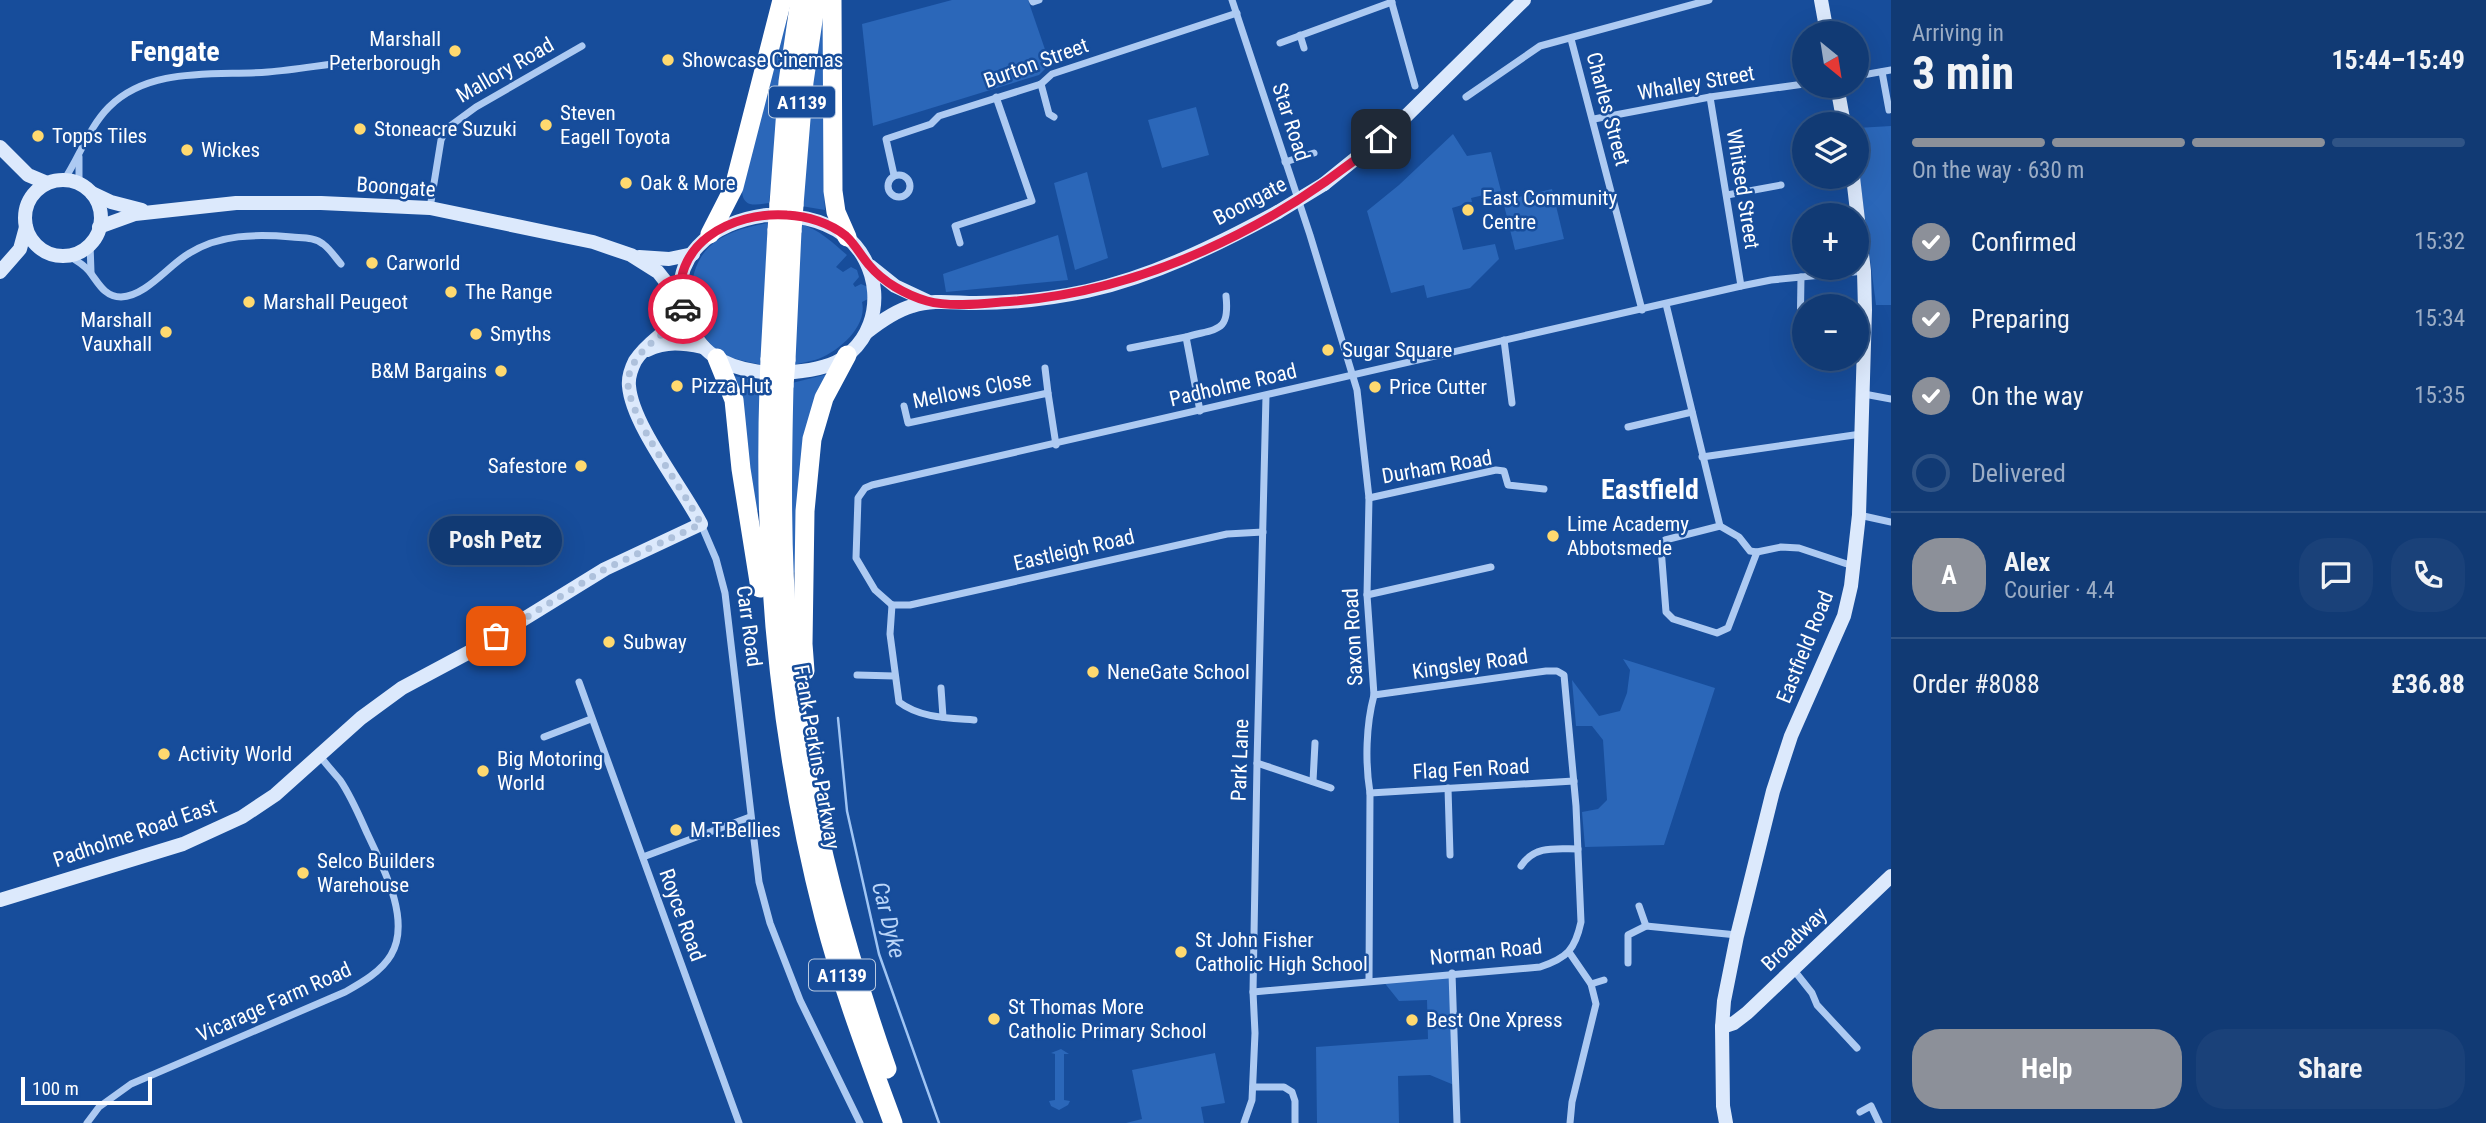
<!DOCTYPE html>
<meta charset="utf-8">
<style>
body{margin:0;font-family:"Roboto Condensed",sans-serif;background:#1a4179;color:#f1f3f6;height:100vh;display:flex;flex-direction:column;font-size:26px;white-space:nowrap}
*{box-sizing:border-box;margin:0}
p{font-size:23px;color:#9cadc5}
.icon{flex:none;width:38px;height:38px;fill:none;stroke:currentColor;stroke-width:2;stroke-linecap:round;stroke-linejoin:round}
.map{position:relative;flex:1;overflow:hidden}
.side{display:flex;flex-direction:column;background:#113a74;width:595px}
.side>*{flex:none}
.needle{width:46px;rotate:150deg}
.controls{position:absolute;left:1792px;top:21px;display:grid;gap:14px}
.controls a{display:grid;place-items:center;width:77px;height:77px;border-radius:50%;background:#113a74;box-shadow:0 7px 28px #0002,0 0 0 2px #305486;font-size:35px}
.scale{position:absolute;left:21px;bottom:18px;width:131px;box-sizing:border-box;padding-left:7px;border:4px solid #fff;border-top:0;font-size:19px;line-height:24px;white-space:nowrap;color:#fff;-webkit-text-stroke:5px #174d9b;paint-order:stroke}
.pin{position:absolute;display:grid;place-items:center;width:60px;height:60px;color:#fff;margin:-30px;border-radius:14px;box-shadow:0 4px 10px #0006}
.courier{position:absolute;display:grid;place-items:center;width:70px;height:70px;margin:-35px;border:5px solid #e11d48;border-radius:50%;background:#fff;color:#222;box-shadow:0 2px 9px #0007}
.bubble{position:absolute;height:49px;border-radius:24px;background:#113a74;box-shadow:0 7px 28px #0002,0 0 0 2px #305486;font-size:23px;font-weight:700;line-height:49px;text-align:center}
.summary em{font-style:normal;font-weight:700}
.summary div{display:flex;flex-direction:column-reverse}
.summary{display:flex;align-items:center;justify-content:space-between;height:119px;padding:0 21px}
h1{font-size:46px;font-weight:700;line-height:52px}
.bar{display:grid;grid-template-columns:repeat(4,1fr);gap:10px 7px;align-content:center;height:84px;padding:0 21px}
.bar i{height:9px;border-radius:5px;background:#305486}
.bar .selected{background:#8c9099}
.bar p{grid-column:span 4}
.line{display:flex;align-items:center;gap:18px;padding:0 21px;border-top:2px solid #305486}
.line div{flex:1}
.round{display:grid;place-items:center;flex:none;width:74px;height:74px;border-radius:28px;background:#1a4179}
ol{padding:0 21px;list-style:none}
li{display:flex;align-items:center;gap:21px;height:77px}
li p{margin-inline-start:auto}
li .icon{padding:7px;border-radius:50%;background:#8c9099;color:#fff;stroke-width:4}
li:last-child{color:#9cadc5}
li i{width:38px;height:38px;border:4px solid #305486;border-radius:50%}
.action{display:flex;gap:14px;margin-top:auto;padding:14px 21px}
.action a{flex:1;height:80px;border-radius:28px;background:#8c9099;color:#fff;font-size:28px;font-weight:700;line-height:80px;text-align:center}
.action a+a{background:#1a4179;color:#f1f3f6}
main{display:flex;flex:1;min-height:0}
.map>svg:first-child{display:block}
</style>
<main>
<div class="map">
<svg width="1891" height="1123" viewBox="0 0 1891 1123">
<rect width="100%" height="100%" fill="#174d9b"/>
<!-- green -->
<g fill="#2b67b9">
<polygon points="952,0 1028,0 1050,64 1039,75 873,126 862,24"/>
<polygon points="818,19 825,19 824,191 825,210 801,206"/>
<path d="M783 21 790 22 769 203C755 205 743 208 742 191Z"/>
<polygon points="1196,107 1209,155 1162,168 1148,120"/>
<polygon points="1891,126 1891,305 1876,305 1857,156 1857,128"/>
<polygon points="1453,134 1467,156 1491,152 1501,191 1471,198 1472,202 1452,208 1463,250 1495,244 1499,259 1470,288 1427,298 1424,285 1391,293 1367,211 1399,185"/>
<polygon points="1087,172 1108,258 1075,270 1054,183"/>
<polygon points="1552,189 1564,239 1515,250 1503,201"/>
<path d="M768 223 761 365C748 361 731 360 720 352 688 330 681 275 709 247 725 232 747 227 768 223Z"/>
<path d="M800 224C819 229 833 243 847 255L836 267 843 272 851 267 857 270 859 277 853 284 855 287 861 284 868 287V299L862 302C868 327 837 353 815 360 808 362 800 363 793 365Z"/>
<polygon points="1058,235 1068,280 946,292 943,274"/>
<polygon points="828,374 797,572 791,573 792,383"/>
<polygon points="734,376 760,381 762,510 755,511"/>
<polygon points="1623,659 1715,688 1664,845 1585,847 1582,812 1598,809 1607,800 1603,740 1592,726 1576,726 1572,680 1599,716 1620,711 1627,693 1630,670"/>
<polygon points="1450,975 1454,1085 1430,1075 1398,1076 1399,1123 1317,1123 1316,1047 1428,1039 1427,1000 1399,1001 1383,981"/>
<polygon points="1061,1049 1069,1054 1064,1054 1064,1100 1070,1101 1068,1105 1059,1110 1051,1106 1049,1101 1055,1100 1055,1054 1051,1053"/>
<polygon points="1215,1053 1225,1103 1201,1107 1204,1123 1126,1123 1142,1119 1132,1070"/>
</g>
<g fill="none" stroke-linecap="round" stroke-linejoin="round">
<!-- stream -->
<polyline stroke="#a0c5f4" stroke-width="2.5" points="838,718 847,811 879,954 939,1123"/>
<!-- street -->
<g stroke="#adcaf2" stroke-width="7">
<polyline points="1032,0 1033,2 1039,0"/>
<path d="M1232 0 1310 235 1357 390 1369 498 1367 595 1374 695C1366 725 1365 762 1370 793L1369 980"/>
<polyline points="1391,0 1415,86"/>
<polyline points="1300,35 1304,48"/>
<polyline points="1571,39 1642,310"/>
<polyline points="1280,43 1392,2"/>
<polyline points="1882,72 1889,110"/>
<polyline points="1857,76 1891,70"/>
<polyline points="1041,84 1049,114 1054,117"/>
<polyline points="1466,97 1540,46 1709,0"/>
<polyline points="1710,97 1741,286"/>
<polyline points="1594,119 1710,97 1804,84"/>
<polyline points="79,157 79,183"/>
<polyline points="1285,162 1314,153"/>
<circle cx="899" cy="186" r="11"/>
<polyline points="894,175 886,139 931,124 939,116 1041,84 1052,74 1237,13"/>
<path d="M64 180C80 156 89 127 109 107 150 66 215 76 268 72 294 70 321 65 348 62"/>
<polyline points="1727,195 1781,185"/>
<polyline points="430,208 441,140 446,129 476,107 582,46"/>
<polyline points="960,243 955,226 1032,201 996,97"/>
<polyline points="90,244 91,272"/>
<path d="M67 255C76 260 83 264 89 271 98 282 104 297 121 297 146 296 168 266 188 254 219 234 256 234 292 237 302 238 315 237 323 244 330 249 335 257 341 264"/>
<polyline points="1666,304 1720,526 1739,537 1750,551 1757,552 1781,547 1799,548 1853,566"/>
<polyline points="1504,340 1512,403"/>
<polyline points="1800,340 1801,277"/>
<polyline points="1130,348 1186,337"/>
<polyline points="1045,368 1048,393"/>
<polyline points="1864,394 1891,399"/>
<polyline points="904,406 908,423 1048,393 1056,445"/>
<path d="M1200 411 1186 337C1217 328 1230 333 1226 296"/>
<polyline points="1628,427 1692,412"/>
<polyline points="1702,457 1861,434"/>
<polyline points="1369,498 1496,470 1504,471 1508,485 1544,489"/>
<polyline points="1859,515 1891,522"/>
<polyline points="701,524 716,559 725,593 759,882 770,923 800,1000 860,1123"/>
<polyline points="1720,526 1665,540 1661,548 1666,612 1673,619 1717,633 1728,628 1757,552"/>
<polyline points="1367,595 1491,567"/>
<polyline points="892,605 875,590 856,558 858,498 865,488 872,485 1741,286 1771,280 1864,271"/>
<polyline points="892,605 910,605 1227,534 1263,532"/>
<path d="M892 605 890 634 899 702C920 718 948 718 974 720"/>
<polyline points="857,675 894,676"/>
<polyline points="579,682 739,1123"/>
<polyline points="941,688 943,717"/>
<polyline points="544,737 591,719"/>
<polyline points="1257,763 1331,788"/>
<polyline points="1313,781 1315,743"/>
<polyline points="1448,788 1450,855"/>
<polyline points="1370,793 1574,781"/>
<polyline points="643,857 750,817"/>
<path d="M1521 866C1535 845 1556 849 1578 849"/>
<polyline points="1639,906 1646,926"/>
<polyline points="1569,952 1591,984 1596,1004 1572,1102 1570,1123"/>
<polyline points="1628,963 1628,935 1646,926 1737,935"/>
<polyline points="1793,969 1812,993 1817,1005 1857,1048"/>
<polyline points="1452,973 1457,1123"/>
<polyline points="1591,984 1604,980"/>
<path d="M1253 992 1540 967C1567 958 1575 950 1581 922L1576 806 1564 675 1557 671H1546L1374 695"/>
<polyline points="1253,1087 1284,1087 1292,1092 1295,1101 1295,1123"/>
<polyline points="1860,1112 1871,1106 1879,1123"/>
<path d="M87 1123 99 1107 131 1084 345 992C361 983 381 972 391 955 412 920 382 865 367 833 359 815 351 796 340 780 333 772 326 764 319 755"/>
<polyline points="1244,1123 1252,1100 1255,1033 1253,992 1257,763 1266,396"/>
</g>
<!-- secondary -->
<g stroke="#dce9fc" stroke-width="14">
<polyline points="1821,0 1827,33"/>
<polyline points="1837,86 1844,124"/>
<polyline points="0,147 28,175 47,183"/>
<circle cx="63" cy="218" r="38"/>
<polyline points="1324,184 1396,126 1524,0"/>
<polyline points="92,193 111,202 142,210"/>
<path d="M767 215C794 215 821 218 844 235 880 262 886 320 851 352 839 364 819 369 802 371 775 375 738 373 714 356 701 347 692 333 686 318 663 258 714 221 767 215Z"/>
<polyline points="99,227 135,214 236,203 321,203 430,208 593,242 631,255 658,272 681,301"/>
<polyline points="639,257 669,259 693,254"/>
<polyline points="870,266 895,286 927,301"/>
<polyline points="0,272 20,249 26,227"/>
<path d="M867 332C881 321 895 311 912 306 933 299 955 303 976 303 1013 303 1050 299 1087 291 1154 276 1217 245 1278 212"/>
<path d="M647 350C667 341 682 343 703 347"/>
<path d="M0 900 183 844 242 817 275 795 361 718 402 688 475 649 605 569 701 524C682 487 632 425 629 386 628 377 631 369 635 361 648 340 671 331 683 311"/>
<polyline points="1722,1027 1734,1023 1747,1013 1891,876"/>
<polyline points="1726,1123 1723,1106 1722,1027 1724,1001 1737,936 1773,791 1791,736 1844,616 1851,586 1859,515 1865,310 1864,271 1853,177"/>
</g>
<!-- highway -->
<g stroke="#fff" stroke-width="19">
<polyline points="832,0 833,191 836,212 847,237"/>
<polyline points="779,204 788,82 800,0"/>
<polyline points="794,205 804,82 816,0"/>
<polyline points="710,234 734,187 782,0"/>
<polyline points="717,358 734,400 741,469 760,588"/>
<polyline points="770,359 777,230"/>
<polyline points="786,360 792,231"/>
<path d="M769 386C763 565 779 742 824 917 842 987 868 1055 893 1123"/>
<path d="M784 386C782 470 781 552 788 636 800 781 839 932 887 1069"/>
<polyline points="805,671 803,644 805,511 812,439 824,398 847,355"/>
</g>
<!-- secondary-bridge -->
<polyline stroke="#dce9fc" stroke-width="14" points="1278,212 1324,184"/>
<!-- highway-bridge -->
<g stroke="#fff" stroke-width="19">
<polyline points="777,230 779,204"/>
<polyline points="792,231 794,205"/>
<polyline points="769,386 770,359"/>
<polyline points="784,386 786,360"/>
</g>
</g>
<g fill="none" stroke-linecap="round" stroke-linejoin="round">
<!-- done -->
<path stroke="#aec1dc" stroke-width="7" stroke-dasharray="0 12.6" d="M496 636 605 569 701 524C684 490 626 415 628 380 629 373 632 365 636 360 649 339 677 329 683 309"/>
<!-- route -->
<path stroke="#e11d48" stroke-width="9" d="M683 309C667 245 732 211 787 215 807 216 830 223 846 236 855 244 861 256 869 265 883 282 906 295 927 301 949 307 979 304 1001 302 1140 294 1275 228 1381 139"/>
</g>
<!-- markers -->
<g fill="#ffd96f" stroke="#174d9b" stroke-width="2.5">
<circle cx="455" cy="51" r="7"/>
<circle cx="668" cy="60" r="7"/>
<circle cx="546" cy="125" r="7"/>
<circle cx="360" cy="129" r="7"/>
<circle cx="38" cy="136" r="7"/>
<circle cx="187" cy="150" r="7"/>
<circle cx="626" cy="183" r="7"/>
<circle cx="1468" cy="210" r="7"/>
<circle cx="372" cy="263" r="7"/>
<circle cx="451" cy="292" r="7"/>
<circle cx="249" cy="302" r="7"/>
<circle cx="166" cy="332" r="7"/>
<circle cx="476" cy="334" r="7"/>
<circle cx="1328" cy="350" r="7"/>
<circle cx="501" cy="371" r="7"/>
<circle cx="677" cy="386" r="7"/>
<circle cx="1375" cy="387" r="7"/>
<circle cx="581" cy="466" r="7"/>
<circle cx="1553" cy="536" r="7"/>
<circle cx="609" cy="642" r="7"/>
<circle cx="1093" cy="672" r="7"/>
<circle cx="164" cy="754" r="7"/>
<circle cx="483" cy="771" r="7"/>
<circle cx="676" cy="830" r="7"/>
<circle cx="303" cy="873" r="7"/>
<circle cx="1181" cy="952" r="7"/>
<circle cx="994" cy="1019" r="7"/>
<circle cx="1412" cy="1020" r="7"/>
</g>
<g text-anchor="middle" stroke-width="5" stroke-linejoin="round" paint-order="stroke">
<!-- shield labels -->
<g fill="#174d9b" stroke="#b9cae1" stroke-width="2">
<rect x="769" y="86.5" width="66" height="31" rx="5"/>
<rect x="809" y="959.5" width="66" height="31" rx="5"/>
</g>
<g font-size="19" font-weight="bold" fill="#fff">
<text x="802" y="109">A1139</text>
<text x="842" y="982">A1139</text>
</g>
<!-- poi labels -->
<g font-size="21" fill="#fff" stroke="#174d9b" text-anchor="start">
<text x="441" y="46" text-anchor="end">Marshall<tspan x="441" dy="24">Peterborough</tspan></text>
<text x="682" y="67">Showcase Cinemas</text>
<text x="560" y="120">Steven<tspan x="560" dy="24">Eagell Toyota</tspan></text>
<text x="374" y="136">Stoneacre Suzuki</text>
<text x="52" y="143">Topps Tiles</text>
<text x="201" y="157">Wickes</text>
<text x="640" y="190">Oak &amp; More</text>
<text x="1482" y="205">East Community<tspan x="1482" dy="24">Centre</tspan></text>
<text x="386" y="270">Carworld</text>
<text x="465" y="299">The Range</text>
<text x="263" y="309">Marshall Peugeot</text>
<text x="152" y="327" text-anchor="end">Marshall<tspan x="152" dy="24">Vauxhall</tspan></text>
<text x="490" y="341">Smyths</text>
<text x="1342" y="357">Sugar Square</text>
<text x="487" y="378" text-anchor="end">B&amp;M Bargains</text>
<text x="691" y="393">Pizza Hut</text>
<text x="1389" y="394">Price Cutter</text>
<text x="567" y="473" text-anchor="end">Safestore</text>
<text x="1567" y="531">Lime Academy<tspan x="1567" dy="24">Abbotsmede</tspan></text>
<text x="623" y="649">Subway</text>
<text x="1107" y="679">NeneGate School</text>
<text x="178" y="761">Activity World</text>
<text x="497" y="766">Big Motoring<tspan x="497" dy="24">World</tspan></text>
<text x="690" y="837">M.T.Bellies</text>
<text x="317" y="868">Selco Builders<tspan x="317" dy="24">Warehouse</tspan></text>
<text x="1195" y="947">St John Fisher<tspan x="1195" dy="24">Catholic High School</tspan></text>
<text x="1008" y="1014">St Thomas More<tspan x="1008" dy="24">Catholic Primary School</tspan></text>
<text x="1426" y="1027">Best One Xpress</text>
</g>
<!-- street labels -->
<g font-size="21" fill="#fff" stroke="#174d9b">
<text transform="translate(1036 63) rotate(-20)" y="7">Burton Street</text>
<text transform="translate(505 70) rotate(-30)" y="7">Mallory Road</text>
<text transform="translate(1696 83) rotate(-10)" y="7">Whalley Street</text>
<text transform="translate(1608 109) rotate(75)" y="7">Charles Street</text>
<text transform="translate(1291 122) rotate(72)" y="7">Star Road</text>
<text transform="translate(396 187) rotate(4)" y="7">Boongate</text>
<text transform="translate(1743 189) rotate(81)" y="7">Whitsed Street</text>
<text transform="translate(1250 201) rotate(-28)" y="7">Boongate</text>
<text transform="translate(1233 385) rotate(-13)" y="7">Padholme Road</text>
<text transform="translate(972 390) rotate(-11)" y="7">Mellows Close</text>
<text transform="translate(1437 467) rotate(-10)" y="7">Durham Road</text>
<text transform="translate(1074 550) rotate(-13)" y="7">Eastleigh Road</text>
<text transform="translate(749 626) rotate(82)" y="7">Carr Road</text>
<text transform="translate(1353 637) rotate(-93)" y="7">Saxon Road</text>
<text transform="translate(1805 647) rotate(-68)" y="7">Eastfield Road</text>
<text transform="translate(1470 664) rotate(-8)" y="7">Kingsley Road</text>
<text transform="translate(817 757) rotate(80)" y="7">Frank Perkins Parkway</text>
<text transform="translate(1240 760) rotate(-88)" y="7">Park Lane</text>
<text transform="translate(1471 769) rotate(-3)" y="7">Flag Fen Road</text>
<text transform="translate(135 833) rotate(-19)" y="7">Padholme Road East</text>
<text transform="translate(682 915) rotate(70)" y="7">Royce Road</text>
<text transform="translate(1794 939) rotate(-44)" y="7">Broadway</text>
<text transform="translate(1486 952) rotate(-6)" y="7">Norman Road</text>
<text transform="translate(274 1002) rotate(-24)" y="7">Vicarage Farm Road</text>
</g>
<!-- water labels -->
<g font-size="23" font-style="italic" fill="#bad5f8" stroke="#174d9b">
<text transform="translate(889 920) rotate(76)" y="8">Car Dyke</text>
</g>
<!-- district labels -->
<g font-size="28" font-weight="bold" fill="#fff" stroke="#174d9b">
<text x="175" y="61">Fengate</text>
<text x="1650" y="499">Eastfield</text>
</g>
</g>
</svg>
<div class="controls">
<a><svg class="needle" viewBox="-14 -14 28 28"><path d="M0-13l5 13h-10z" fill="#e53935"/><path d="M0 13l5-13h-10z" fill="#9cadc5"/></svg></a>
<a><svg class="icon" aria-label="layers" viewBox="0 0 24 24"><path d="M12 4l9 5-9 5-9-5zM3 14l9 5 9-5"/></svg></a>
<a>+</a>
<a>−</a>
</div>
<div class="scale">100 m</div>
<div class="pin" style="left:496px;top:636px;background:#ea580c"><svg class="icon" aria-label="bag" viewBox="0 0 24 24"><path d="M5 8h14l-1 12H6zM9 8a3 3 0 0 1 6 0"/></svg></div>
<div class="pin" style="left:1381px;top:139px;background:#1f2937"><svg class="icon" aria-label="home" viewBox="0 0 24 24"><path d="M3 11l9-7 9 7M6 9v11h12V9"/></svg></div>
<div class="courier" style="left:683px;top:309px"><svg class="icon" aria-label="car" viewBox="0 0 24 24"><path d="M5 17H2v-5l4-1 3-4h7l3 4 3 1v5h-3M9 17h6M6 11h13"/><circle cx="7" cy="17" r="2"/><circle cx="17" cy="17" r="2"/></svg></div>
<div class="bubble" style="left:429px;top:516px;width:133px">Posh Petz</div>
</div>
<section class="side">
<div class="summary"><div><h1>3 min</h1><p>Arriving in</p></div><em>15:44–15:49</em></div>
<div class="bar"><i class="selected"></i><i class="selected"></i><i class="selected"></i><i></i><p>On the way · 630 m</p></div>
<ol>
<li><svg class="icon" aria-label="check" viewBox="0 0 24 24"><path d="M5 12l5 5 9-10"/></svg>Confirmed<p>15:32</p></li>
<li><svg class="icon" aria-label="check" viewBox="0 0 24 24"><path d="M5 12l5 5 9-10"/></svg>Preparing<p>15:34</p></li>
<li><svg class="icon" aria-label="check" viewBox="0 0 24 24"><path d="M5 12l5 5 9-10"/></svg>On the way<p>15:35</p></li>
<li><i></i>Delivered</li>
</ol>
<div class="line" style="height:126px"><b class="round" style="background:#8c9099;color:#fff">A</b><div><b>Alex</b><p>Courier · 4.4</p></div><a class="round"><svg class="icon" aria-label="chat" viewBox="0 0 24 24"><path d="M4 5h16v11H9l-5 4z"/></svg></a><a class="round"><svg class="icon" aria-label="phone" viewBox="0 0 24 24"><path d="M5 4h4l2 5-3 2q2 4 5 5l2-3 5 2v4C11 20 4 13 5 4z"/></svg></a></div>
<div class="line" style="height:91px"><div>Order #8088</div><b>£36.88</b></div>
<div class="action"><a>Help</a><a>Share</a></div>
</section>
</main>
